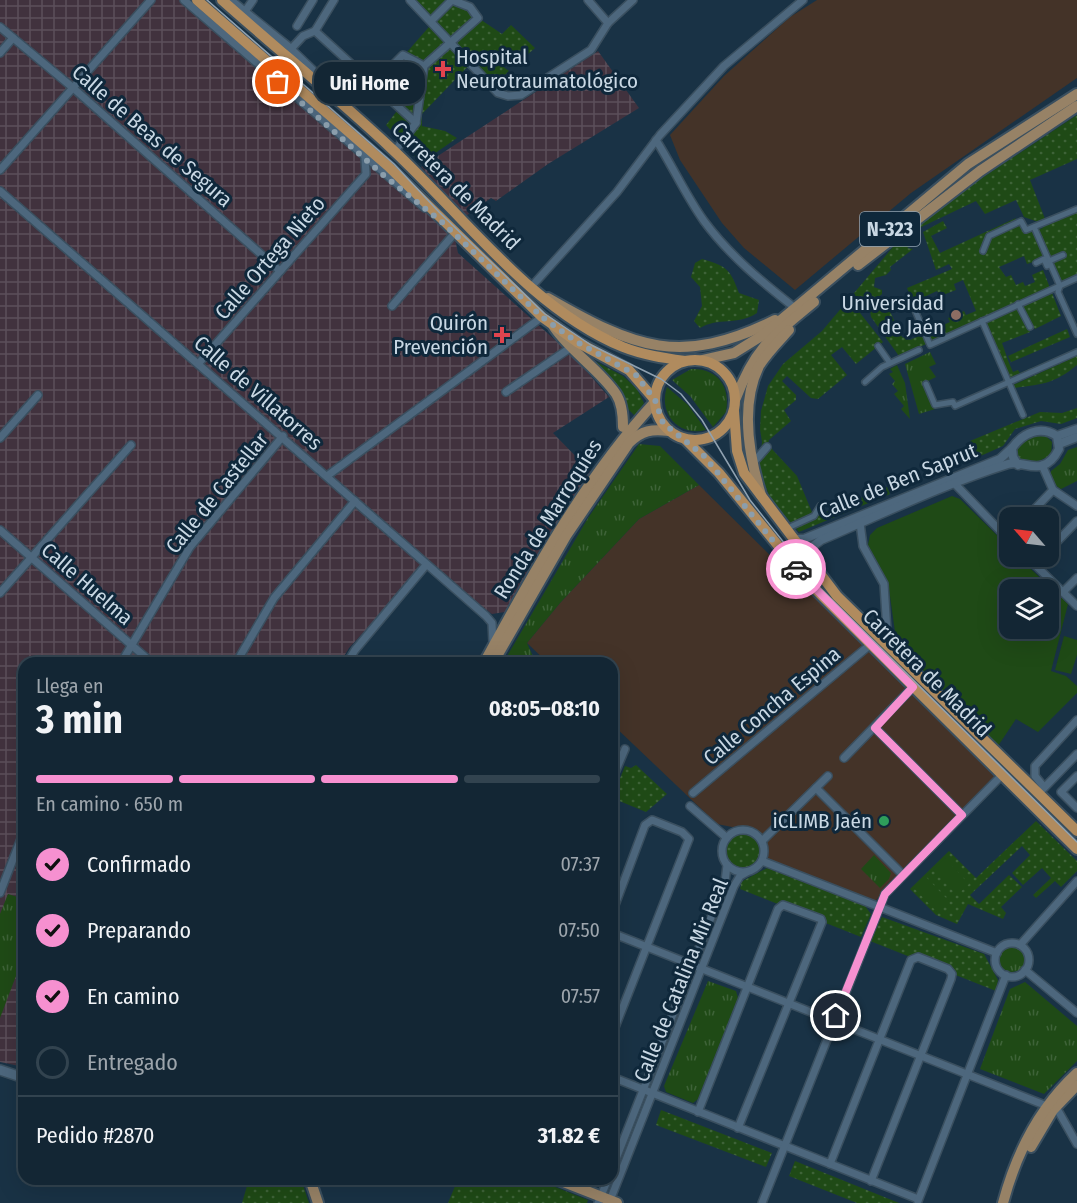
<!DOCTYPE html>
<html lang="es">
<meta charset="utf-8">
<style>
body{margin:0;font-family:"Fira Sans Condensed",sans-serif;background:#1c2e3c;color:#f1f3f6;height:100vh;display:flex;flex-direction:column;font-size:22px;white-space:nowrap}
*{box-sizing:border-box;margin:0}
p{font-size:20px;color:#9da5ac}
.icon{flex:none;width:33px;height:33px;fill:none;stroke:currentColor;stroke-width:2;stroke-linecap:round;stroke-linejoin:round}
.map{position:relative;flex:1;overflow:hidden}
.panel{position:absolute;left:18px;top:657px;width:600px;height:528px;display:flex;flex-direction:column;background:#132634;border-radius:18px;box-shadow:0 6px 24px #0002,0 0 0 2px #32434f}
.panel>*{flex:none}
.needle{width:39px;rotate:298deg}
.tools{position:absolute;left:999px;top:507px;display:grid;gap:12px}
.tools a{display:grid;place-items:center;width:60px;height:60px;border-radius:12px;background:#132634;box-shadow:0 6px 24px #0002,0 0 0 2px #32434f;font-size:30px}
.pin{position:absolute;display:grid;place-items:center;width:51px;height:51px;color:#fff;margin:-26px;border:3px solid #fff;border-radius:50%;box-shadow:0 2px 6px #0007}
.courier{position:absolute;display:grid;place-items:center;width:60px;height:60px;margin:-30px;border:4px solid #f690d0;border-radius:50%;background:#fff;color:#222;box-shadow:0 2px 8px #0007}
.bubble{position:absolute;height:42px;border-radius:18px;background:#132634;box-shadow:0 6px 24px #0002,0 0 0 2px #32434f;font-size:20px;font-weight:700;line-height:42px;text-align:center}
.head em{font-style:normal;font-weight:700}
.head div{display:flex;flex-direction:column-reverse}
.head{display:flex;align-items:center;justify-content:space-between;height:102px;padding:0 18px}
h1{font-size:39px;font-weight:700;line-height:45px}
.bar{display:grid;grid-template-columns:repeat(4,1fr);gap:9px 6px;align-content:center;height:72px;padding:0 18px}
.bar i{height:8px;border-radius:4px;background:#32434f}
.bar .active{background:#f690d0}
.bar p{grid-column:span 4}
.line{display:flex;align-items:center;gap:15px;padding:0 18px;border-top:2px solid #32434f}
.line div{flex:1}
ol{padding:0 18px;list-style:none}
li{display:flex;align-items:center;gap:18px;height:66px}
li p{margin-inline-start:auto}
li .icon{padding:6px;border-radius:50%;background:#f690d0;color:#111;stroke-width:4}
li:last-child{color:#9da5ac}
li i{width:33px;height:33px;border:3px solid #32434f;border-radius:50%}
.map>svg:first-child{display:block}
</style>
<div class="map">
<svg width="1077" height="1203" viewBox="0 0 1077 1203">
<defs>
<pattern id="industrial-grid" width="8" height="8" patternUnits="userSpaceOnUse" patternTransform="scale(1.5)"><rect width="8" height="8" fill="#41323e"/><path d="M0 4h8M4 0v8" fill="none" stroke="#5b4f5a"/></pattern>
<pattern id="grass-tufts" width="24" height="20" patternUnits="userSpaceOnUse" patternTransform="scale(1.5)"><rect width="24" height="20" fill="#1f4a16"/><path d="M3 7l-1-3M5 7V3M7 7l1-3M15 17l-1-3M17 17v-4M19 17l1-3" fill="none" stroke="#3e6338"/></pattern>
<pattern id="park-dots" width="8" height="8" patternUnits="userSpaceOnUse" patternTransform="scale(1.5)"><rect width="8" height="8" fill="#1f4a16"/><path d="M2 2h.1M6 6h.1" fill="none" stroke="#3e6338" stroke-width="1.8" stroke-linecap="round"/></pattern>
</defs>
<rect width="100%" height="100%" fill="#193245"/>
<!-- commercial -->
<g fill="#443328">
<polygon points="817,0 1077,0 1077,78 911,193 795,290 744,248 722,223 680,160 670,135 724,76 790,17"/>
<polygon points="699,485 782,567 886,662 997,776 876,900 865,900 768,862 767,840 759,832 745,826 732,827 717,824 612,724 612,663 548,663 527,643 560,603 639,519"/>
</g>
<!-- industrial -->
<g fill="url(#industrial-grid)">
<polygon points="0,0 191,0 454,234 458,253 574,357 609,397 553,433 592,473 505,612 492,614 426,565 349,648 340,663 24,663 24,1067 0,1062"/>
<polygon points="598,51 639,108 548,164 496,201 491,198 466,216 421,167"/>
</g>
<!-- grass -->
<g fill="url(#grass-tufts)">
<polygon points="930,352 936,364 929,367 936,377 924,383 935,409 919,414 905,364"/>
<polygon points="897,365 905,383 910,419 901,409 904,406 894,394 898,391 892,384 895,381 889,374 893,372 890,369"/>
<path d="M691 369C717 368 731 386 726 412L713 427 690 396 672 380Z"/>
<path d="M667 387 688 405 706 430C678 437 658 413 667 387Z"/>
<path d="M1039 435H1045L1052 442 1051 455 1033 464 1019 462 1015 452C1019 441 1029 439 1039 435Z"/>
<polygon points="639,444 660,446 699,485 639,519 560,603 527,643 536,663 503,663 588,518"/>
<path d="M1077 447V481L1061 489C1053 484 1049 480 1051 471L1060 464 1068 450Z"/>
<polygon points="874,855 891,873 889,879 880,888 861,869"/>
<polygon points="8,894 24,899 24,955 0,1018 0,914"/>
<circle cx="1012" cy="959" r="13"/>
<polygon points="708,981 736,991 738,998 698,1099 693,1103 666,1092 664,1086"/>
<polygon points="1025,982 1077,1026 1077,1061 1044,1094 980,1069 1010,989"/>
</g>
<!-- park -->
<g fill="url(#park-dots)">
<polygon points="415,0 449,0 451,5 468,11 502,34 511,25 535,48 518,63 503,47 495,54 503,64 502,66 509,71 495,84 474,60 422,114 422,126 445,131 457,138 421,163 386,125 400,107 379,84 435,20"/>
<polygon points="1077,115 1077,159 1030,180 1047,224 1077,211 1077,276 1060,283 1048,257 1027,264 1024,256 999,267 1006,277 1011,275 1016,285 1023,282 1025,286 1035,282 1032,275 1043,270 1061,316 1035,329 1033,326 1030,327 1030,332 1002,343 1009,363 1011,362 1008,356 1067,329 1070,337 1009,363 1013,372 1018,370 1020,373 1071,351 1071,353 1011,381 983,319 899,356 871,317 870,311 885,301 902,337 910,340 950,322 948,318 964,311 966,315 976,311 963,280 954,284 956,290 940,296 937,291 913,302 907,288 952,269 949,264 936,270 923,232 943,221 947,228 931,236 940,253 1016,218 1011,229 1021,224 1024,234 1043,228 1041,223 1024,217 1016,200 985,214 976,201 915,230 914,243 907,248 913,249 890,267 891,270 886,275 875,278 874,287 882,290 882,294 860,313 883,342 856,364 842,347 831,355 847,375 818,399 811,398 787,376 782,381 796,395 796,400 784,410 791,421 769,440 767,447 768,450 771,448 797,476 814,517 887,487 890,494 799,532 770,498 759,468 762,442 760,429 761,411 768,386 783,364 822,331 898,241 912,235 911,225"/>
<path d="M702 259C727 266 730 269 739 293L759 300 757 313C737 326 718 317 700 328L694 321 702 306 700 287 691 277 695 263Z"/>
<polygon points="576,351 623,376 637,389 644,403 635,416 626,407 620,391"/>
<path d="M1077 356V365C1054 384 1043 384 1014 388L1013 385Z"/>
<polygon points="1077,408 1077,418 1061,424 1041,421 1015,429 1003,446 976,458 970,441 1040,412 1062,413"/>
<polygon points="636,765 667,794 646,812 612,798 625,766 631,768"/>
<polygon points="1036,821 1077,861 1077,871 1061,887 1055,881 1036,898 1033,895 1051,878 1042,868 1023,885 1012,873 1030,855 1022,846 970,895 979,904 1009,875 1022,887 1001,907 1006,913 1003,919 968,904 957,924 936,915 910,889 949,851 976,878"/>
<circle cx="743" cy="851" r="18"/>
<polygon points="767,868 865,906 871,914 861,937 740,889 741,885 739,883"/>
<polygon points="882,917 984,954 998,980 996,991 870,941"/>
<polygon points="661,1110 772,1153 766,1167 656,1125"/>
<polygon points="795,1161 899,1203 857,1203 789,1176"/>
<polygon points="249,1179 301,1179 309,1203 242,1203"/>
<polygon points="458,1179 535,1179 588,1200 587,1203 448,1203"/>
</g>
<!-- pitch -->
<g fill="#1f4a16" fill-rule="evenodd">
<path d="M952 496 960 499 1009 547 1010 556 1018 557 1068 604 1051 671 1066 676 1077 686V693L1038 732 1016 719 998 746 979 728 981 720 968 716 897 646 888 582 868 545 870 535 877 528ZM1010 590H1048V628H1010Z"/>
<polygon points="1064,636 1077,640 1077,655 1071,674 1055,670"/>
<polygon points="945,858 969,884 957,895 933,870"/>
<polygon points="926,877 949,901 937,912 914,888"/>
</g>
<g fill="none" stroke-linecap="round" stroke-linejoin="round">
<defs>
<g id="pedestrian">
<polyline points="1034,227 1060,286 1058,292 1077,334"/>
<polyline points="983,251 989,236 1021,221 1026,230 1077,209"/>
<polyline points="1049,261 1063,255"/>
<polyline points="1036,263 1044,259 1047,266"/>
<polyline points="911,301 930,345 1077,278"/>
<polyline points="1018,304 1030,327"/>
<polyline points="982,321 1023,415"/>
<polyline points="878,346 890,363"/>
<polyline points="865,382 882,367 919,350"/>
<polyline points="926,384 935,405 953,402 955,406 1077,352"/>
<polyline points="790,527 814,516 820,506"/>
</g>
<g id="minor">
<polyline points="184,0 425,208"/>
<polyline points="231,0 288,46 338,94"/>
<polyline points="410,0 498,93 508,96 521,95 591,50 608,23 633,0"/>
<polyline points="588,0 608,23"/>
<polyline points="246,10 253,0"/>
<polyline points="431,21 452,0"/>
<polyline points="297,26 313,0"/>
<polyline points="0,27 72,87 280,271"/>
<polyline points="315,31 416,123"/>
<polyline points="291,49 303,36 315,31 334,0"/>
<polyline points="0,53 13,38"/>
<polyline points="373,85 403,55 424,66"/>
<path d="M656 140C673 167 686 196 704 221 729 255 762 282 795 308"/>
<polyline points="395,151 416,123 424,66 478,18 470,7 452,0"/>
<polyline points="0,170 151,0"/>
<polyline points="0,191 486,616 492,623 493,643"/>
<polyline points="532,286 617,192 660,135 724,66 803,0"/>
<polyline points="392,306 454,234"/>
<polyline points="199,363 366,174 365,159"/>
<polyline points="506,392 573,346"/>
<polyline points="0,438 38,395"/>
<polyline points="754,462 767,447"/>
<polyline points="1042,465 1053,490 1077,506"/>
<polyline points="327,476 542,317"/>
<polyline points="955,484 1010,541"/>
<polyline points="1026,518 1053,490"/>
<polyline points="860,523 863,546 884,584 888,647"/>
<polyline points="0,530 152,663"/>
<polyline points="1048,551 1077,521"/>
<polyline points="1026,556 1077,606"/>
<polyline points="1035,565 1043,556"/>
<polyline points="1063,592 1077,578"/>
<polyline points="0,593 131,445"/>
<polyline points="121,663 190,547 283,436"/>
<polyline points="236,663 274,598 355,501"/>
<polyline points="347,663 355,650 426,565"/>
<polyline points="875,728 962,815"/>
<polyline points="844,758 913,687"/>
<polyline points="1077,776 1061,792 1077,808"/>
<polyline points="612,780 625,749"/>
<polyline points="1044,787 1035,776 1035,766 1077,720"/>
<polyline points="816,788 903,875"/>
<polyline points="1042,790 1077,754"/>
<polyline points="693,793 871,644"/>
<polyline points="690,806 727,838"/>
<circle cx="743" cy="851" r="21"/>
<polyline points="762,841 828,776"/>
<polyline points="762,861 997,953"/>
<polyline points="0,893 24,831"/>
<polyline points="612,913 645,825 652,820 682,832 689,839 612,1035"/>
<polyline points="612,933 1047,1106"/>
<circle cx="1012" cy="960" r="17"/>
<polyline points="1020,945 1077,881"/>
<polyline points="1025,970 1077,1013"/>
<polyline points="612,1077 918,1199"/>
<polyline points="1056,1107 1077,1144"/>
<polyline points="698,1112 778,909 783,905 821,919 822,922 738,1128"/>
<polyline points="830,1164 911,960 918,957 948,969 952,974 951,979 871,1181"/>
<polyline points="612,1169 725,882 727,865"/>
<polyline points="918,1201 1006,975"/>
<polyline points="598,1203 608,1179"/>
<polyline points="609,1203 734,886 740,876 747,872"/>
<polyline points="762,1203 885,894 1002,775"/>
</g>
<g id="tertiary">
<polyline points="1057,436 1077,429"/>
<polyline points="1059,444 1077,437"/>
<polyline points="793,539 804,539 1000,459 1012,448"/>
<path d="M809 560 812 547 821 540C882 514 944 484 1008 464 1024 459 1043 480 1059 449L1057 436C1040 425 1023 433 1012 448L1013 457 1018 465"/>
</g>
<polyline id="secondary" points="0,1070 24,1078"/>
<g id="primary">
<polyline points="858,265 980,171 1077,106"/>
<path d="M548 298C635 348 680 367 775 320"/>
<path d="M554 327C571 352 599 369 616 394 622 403 623 416 623 427"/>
<polyline points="703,360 734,353 763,335 968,164 1077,94"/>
<path d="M736 398C756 346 772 337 814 302"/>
<path d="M761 495C749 456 740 405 759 366 767 353 779 341 789 330"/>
<path d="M484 663C534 572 584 479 655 402"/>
<path d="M493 663 566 536 629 443C642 430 652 429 669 431"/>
<polyline points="1031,1147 1053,1110 1077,1085"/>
<polyline points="310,1179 318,1203"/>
<polyline points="556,1179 617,1203"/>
<path d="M1003 1203C1016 1154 1039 1108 1077 1073"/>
</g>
<g id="trunk">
<polyline points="197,0 388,166 542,317 577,342 629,370 655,400"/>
<path d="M222 0C278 50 338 98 393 150 464 216 531 309 623 347 643 355 664 358 685 361"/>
<circle cx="695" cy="400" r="40"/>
<polyline points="734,411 737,451 744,473 837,596 1077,831"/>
<polyline points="685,439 719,473 807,581 1077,849"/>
</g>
</defs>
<!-- pedestrian casing -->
<use href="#pedestrian" stroke="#3a4f5f" stroke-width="8"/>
<!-- minor casing -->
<use href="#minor" stroke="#3a4f5f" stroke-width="10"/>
<!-- tertiary casing -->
<use href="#tertiary" stroke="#3a4f5f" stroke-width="11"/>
<!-- secondary casing -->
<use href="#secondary" stroke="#3a4f5f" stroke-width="12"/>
<!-- primary casing -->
<use href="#primary" stroke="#3a4f5f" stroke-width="14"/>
<!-- trunk casing -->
<use href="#trunk" stroke="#3a4f5f" stroke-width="14"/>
<!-- pedestrian -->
<use href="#pedestrian" stroke="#4d677d" stroke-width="5"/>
<!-- minor -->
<use href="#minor" stroke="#4d677d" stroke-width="7"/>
<!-- tertiary -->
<use href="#tertiary" stroke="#4d677d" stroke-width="8"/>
<!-- secondary -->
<use href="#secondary" stroke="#4d677d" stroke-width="9"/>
<!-- primary -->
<use href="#primary" stroke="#978266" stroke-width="10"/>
<!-- trunk -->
<use href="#trunk" stroke="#b08b5e" stroke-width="10"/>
<!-- tram -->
<polyline stroke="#90a2b1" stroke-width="1.5" points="207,0 394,164 439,212 545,314 591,345 661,379 681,394 702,420 750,500 820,588 1077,842"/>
</g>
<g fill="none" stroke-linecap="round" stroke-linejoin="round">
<!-- done -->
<polyline stroke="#8b9eac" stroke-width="6" stroke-dasharray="0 10.8" points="278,82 382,174 443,223 542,317 577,342 636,375 655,400 663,423 704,456 796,569"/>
<!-- route -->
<polyline stroke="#f690d0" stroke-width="8" points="796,569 913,687 875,728 962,815 885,894 836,1016"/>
</g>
<!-- markers -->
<g fill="#e0444e" stroke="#0f283b" stroke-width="2">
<path d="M440 60h6v6h6v6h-6v6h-6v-6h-6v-6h6z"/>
<path d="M499 326h6v6h6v6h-6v6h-6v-6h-6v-6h6z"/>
</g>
<circle fill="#8d6e63" stroke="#0f283b" stroke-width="2" cx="956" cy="315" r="6"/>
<circle fill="#2e9e5b" stroke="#0f283b" stroke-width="2" cx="884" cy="821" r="6"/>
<g text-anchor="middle" stroke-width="6" stroke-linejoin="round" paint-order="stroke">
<!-- shield labels -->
<rect fill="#0f283b" stroke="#91a3b1" stroke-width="1.5" x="860" y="212" width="60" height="34" rx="4.5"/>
<g font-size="20" font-weight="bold" fill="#c9d8e4">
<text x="890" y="236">N-323</text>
</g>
<!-- poi labels -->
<g font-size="21" fill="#c9d8e4" stroke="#0f283b" text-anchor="end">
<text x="456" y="64" text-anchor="start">Hospital<tspan x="456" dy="24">Neurotraumatológico</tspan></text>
<text x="944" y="310">Universidad<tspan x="944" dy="24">de Jaén</tspan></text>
<text x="488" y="330">Quirón<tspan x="488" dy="24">Prevención</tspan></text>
<text x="872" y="828">iCLIMB Jaén</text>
</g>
<!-- street labels -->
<g font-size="21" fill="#c9d8e4" stroke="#0f283b">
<text transform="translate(152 136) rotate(41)" y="7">Calle de Beas de Segura</text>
<text transform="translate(456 186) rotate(45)" y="7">Carretera de Madrid</text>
<text transform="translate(270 258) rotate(-49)" y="7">Calle Ortega Nieto</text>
<text transform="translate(258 393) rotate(41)" y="7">Calle de Villatorres</text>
<text transform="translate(898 481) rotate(-22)" y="7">Calle de Ben Saprut</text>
<text transform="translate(217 493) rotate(-51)" y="7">Calle de Castellar</text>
<text transform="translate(548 519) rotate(-58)" y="7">Ronda de Marroquíes</text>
<text transform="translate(87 584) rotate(41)" y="7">Calle Huelma</text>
<text transform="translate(927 673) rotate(45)" y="7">Carretera de Madrid</text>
<text transform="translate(772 706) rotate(-40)" y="7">Calle Concha Espina</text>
<text transform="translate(681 980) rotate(-68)" y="7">Calle de Catalina Mir Real</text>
</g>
</g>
</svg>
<div class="tools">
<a><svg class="needle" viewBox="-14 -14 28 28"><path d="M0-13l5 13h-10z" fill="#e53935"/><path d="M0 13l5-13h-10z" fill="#9da5ac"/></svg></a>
<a><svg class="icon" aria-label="layers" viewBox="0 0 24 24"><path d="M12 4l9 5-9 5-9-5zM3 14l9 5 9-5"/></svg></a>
</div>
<div class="pin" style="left:278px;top:82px;background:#ea580c"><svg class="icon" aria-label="bag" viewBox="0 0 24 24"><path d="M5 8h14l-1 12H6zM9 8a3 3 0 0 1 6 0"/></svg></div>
<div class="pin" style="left:836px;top:1016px;background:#1f2937"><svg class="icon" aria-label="home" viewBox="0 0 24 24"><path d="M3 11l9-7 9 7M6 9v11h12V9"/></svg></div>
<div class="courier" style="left:796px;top:569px"><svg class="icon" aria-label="car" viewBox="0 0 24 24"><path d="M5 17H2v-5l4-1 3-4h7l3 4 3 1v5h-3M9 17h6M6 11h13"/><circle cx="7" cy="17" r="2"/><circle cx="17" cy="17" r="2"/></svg></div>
<div class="bubble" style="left:314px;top:62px;width:111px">Uni Home</div>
<section class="panel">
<div class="head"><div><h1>3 min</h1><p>Llega en</p></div><em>08:05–08:10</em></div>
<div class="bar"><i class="active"></i><i class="active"></i><i class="active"></i><i></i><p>En camino · 650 m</p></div>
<ol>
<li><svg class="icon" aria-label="check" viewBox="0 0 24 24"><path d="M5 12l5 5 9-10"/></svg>Confirmado<p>07:37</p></li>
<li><svg class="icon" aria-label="check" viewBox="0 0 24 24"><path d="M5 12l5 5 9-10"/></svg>Preparando<p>07:50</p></li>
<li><svg class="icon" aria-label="check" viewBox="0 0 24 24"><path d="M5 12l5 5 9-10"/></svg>En camino<p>07:57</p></li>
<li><i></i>Entregado</li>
</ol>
<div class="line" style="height:78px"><div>Pedido #2870</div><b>31.82 €</b></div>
</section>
</div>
